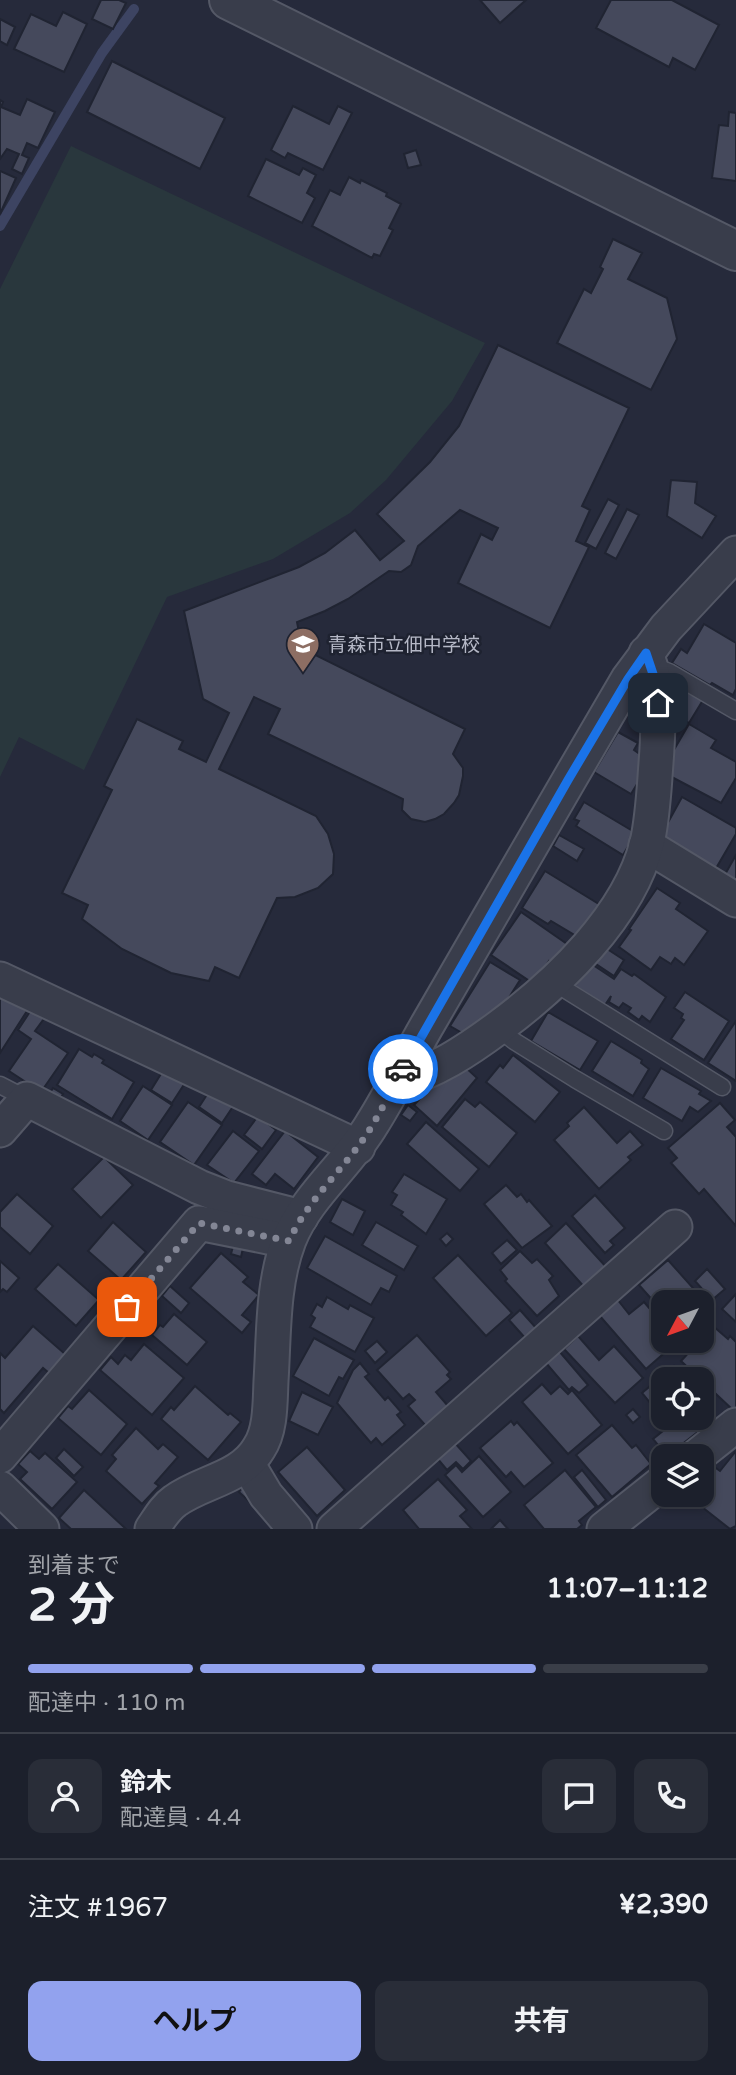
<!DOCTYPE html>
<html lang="ja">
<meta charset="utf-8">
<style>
body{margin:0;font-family:"Varela Round","Noto Sans JP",sans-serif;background:#292d38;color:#f1f3f6;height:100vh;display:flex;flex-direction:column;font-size:26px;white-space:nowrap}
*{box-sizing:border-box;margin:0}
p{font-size:23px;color:#a0a3a9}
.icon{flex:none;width:38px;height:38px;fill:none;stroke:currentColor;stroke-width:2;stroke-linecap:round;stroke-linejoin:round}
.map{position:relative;height:1529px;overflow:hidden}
.panel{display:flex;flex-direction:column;background:#1c202c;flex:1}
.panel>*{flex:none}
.needle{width:46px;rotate:229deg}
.tools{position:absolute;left:651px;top:1290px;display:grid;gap:14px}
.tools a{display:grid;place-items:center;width:63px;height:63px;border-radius:14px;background:#1c202c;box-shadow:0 4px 10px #0003,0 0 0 2px #3a3e48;font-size:35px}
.pin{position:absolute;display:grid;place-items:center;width:60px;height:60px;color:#fff;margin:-30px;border-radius:14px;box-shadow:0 4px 10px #0006}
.courier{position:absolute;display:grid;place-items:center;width:70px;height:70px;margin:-35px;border:5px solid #1a73e8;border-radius:50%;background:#fff;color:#222;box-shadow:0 2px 9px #0007}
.overview em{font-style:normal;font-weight:700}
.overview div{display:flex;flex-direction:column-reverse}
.overview{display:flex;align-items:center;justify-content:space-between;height:119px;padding:0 28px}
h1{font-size:46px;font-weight:700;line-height:52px}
.bar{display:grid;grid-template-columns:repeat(4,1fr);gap:10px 7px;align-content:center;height:84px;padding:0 28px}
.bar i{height:9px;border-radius:5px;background:#3a3e48}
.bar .active{background:#92a2ee}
.bar p{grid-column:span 4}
.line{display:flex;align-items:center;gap:18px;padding:0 28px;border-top:2px solid #3a3e48}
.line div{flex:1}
.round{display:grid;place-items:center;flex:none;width:74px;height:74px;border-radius:14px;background:#292d38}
.button{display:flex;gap:14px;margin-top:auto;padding:14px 28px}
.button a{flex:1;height:80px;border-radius:14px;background:#92a2ee;color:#111;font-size:28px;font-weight:700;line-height:80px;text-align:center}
.button a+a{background:#292d38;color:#f1f3f6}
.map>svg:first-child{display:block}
</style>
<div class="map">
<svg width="736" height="1529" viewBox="0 0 736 1529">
<rect width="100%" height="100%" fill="#262a3b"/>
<!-- green -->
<polygon fill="#29373d" points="71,146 485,343 452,401 386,480 350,513 273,559 167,597 84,770 19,737 0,777 0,289"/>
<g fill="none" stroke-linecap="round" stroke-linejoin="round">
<!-- stream -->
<polyline stroke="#3d4462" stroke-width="10" points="0,226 102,53 134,9"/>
</g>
<!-- building -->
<g fill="#45495c" stroke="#202432" stroke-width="2">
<polygon points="101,0 119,0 126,3 113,29 92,19"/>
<polygon points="480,0 526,0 500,23"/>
<polygon points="611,0 672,0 719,25 695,70 673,58 669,67 596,28"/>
<polygon points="63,12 87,24 64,72 14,49 31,14 56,26"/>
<polygon points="0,19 15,27 7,45 0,41"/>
<polygon points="112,61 225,118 200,169 87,112"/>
<polygon points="27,99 55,112 38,148 27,143 22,155 29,158 22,174 12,169 19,154 7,149 0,159 0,100 3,102 1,107 20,115"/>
<polygon points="293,106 329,124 338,106 352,113 323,170 288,153 285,158 271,150"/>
<polygon points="729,112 736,113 736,181 712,178 719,125 728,126"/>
<polygon points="416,150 421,165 408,168 404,154"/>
<polygon points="266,159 299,175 303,168 316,175 307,193 315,198 302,223 248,196"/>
<polygon points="0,171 16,178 0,214"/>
<polygon points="349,177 360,183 361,180 387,193 386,196 401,204 389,228 393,230 380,256 374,254 372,258 312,226 330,190 340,195"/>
<polygon points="613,239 642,253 628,279 667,298 677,339 651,390 557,343 584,289 591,293 603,269 600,267"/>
<polygon points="498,345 629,408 582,506 590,510 576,541 589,547 550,628 458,583 481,534 492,540 498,528 460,510 418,546 411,565 401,572 389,571 348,599 325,611 297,622 299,632 297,646 465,729 453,754 463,768 463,776 459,795 454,803 444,814 435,819 425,822 411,819 402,810 403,799 268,734 280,709 254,697 219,769 316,816 328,834 334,854 333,874 318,888 295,897 277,898 239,978 215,967 209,981 171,973 122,949 82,919 88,905 62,893 112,790 104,786 137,719 183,741 179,749 206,762 229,713 203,699 184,611 299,567 325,553 355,530 380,560 404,541 377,514 430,462 459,426"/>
<polygon points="671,480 697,482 695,503 716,516 702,538 667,516"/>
<polygon points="608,499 619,505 596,549 585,543"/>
<polygon points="627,509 639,515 616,559 605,553"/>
<polygon points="704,624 736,643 736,689 733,695 712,683 710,685 672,663 681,649 687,653"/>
<polygon points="678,686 703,700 689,723 664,709"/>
<polygon points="689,724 716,740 711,748 736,762 736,778 721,803 666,774 664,767"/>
<polygon points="618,732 638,743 634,750 641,755 645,771 631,794 594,772"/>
<polygon points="682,797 736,828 736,834 715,870 660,837"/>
<polygon points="584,802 636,833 623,855 576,826 579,821 574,819"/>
<polygon points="559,835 584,849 577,861 553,846"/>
<polygon points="736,855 736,885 723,878"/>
<polygon points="545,871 602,906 578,937 551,921 548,924 522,908"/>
<polygon points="657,888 680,903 676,909 708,931 684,965 675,958 671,964 660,957 651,970 619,947 631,930 629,929"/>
<polygon points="521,912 567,944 553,964 549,961 534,984 491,955"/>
<polygon points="601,945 624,960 614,976 590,960"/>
<polygon points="490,962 520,980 500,1012 471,1038 450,1026"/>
<polygon points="590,963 614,979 621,969 632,976 634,974 666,997 650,1022 642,1016 639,1020 628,1012 631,1008 623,1003 619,1008 609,1002 611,996 605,1005 575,986"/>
<polygon points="685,992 729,1021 704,1060 671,1039 684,1020 681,1018 683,1014 674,1008"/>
<polygon points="0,994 27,1011 0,1053"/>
<polygon points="33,1007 46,1016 35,1031 68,1053 41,1092 9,1071 31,1039 18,1030"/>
<polygon points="548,1012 598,1041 580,1070 531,1041"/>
<polygon points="736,1021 736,1081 708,1063"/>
<polygon points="611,1041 642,1060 641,1063 649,1069 633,1096 592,1071"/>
<polygon points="79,1049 92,1057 94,1054 104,1060 102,1063 134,1082 112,1119 57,1085"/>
<polygon points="513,1055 560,1092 535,1122 486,1082 500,1065 503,1068"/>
<polygon points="463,1065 477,1078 437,1126 414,1105 435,1082"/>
<polygon points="661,1068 701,1091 699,1094 711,1101 698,1112 690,1107 682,1121 643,1098"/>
<polygon points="164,1069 185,1083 172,1103 151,1090"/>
<polygon points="143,1086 172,1105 148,1140 120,1121"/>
<polygon points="53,1088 63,1094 58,1102 48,1096"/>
<polygon points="210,1090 234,1105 222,1123 199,1107"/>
<polygon points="465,1099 475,1107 480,1102 517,1133 489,1167 442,1127"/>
<polygon points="188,1102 222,1125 194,1165 160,1142"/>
<polygon points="720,1103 735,1120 727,1127 736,1137 736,1226 704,1189 699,1194 671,1163 677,1158 668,1148"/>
<polygon points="408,1105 417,1112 410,1121 401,1115"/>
<polygon points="584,1107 617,1143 630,1131 643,1145 628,1157 631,1160 599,1189 554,1140 569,1126 567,1123"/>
<polygon points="258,1116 276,1130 262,1149 244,1135"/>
<polygon points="426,1122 479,1169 460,1191 407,1144"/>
<polygon points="233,1131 259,1151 234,1183 207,1165"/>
<polygon points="285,1131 318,1157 294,1189 275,1174 266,1185 252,1174"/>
<polygon points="104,1157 133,1185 101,1218 72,1189"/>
<polygon points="404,1174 447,1199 426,1234 401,1215 403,1212 391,1205 397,1195 392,1192"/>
<polygon points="506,1185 517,1197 521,1194 527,1202 529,1200 552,1226 522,1248 484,1204"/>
<polygon points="17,1194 53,1226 30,1254 0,1227 0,1212"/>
<polygon points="595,1195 625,1228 610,1241 614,1245 605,1253 572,1216"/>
<polygon points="342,1199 365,1211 353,1235 330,1222"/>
<polygon points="113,1222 146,1252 121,1280 88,1251"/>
<polygon points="376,1222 418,1246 404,1270 362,1245"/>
<polygon points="566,1223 608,1269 586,1289 545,1243"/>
<polygon points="447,1233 453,1239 446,1246 440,1239"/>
<polygon points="325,1236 397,1276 389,1292 381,1288 371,1305 307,1268"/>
<polygon points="507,1240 517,1250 501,1264 492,1253"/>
<polygon points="233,1246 243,1248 241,1257 231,1254"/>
<polygon points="520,1251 532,1263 537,1259 553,1276 549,1280 559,1296 537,1316 505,1281 507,1279 500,1270"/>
<polygon points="221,1253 248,1277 243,1282 259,1295 242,1315 251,1322 242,1333 190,1288"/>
<polygon points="458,1255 512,1313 486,1336 433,1278"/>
<polygon points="668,1260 709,1306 702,1312 702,1302 663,1302 663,1312 639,1285"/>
<polygon points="0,1261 19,1278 7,1292 3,1289 0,1292"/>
<polygon points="58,1264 99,1300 76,1326 35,1289"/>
<polygon points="707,1269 725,1289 712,1300 695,1281"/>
<polygon points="170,1286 189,1303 181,1313 162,1296"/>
<polygon points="736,1294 736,1322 722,1309"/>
<polygon points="327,1297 348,1309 350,1305 374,1318 355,1352 310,1327 315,1318 311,1315 317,1304 322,1307"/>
<polygon points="617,1299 629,1314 644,1302 663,1324 663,1340 678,1341 646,1369 599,1315"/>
<polygon points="520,1310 537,1329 526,1339 509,1320"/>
<polygon points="174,1314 207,1342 187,1365 152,1335 160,1325 163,1327"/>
<polygon points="33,1326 65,1354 49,1373 43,1368 4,1413 0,1409 0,1353 5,1358"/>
<polygon points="713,1326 728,1339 730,1336 736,1342 736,1407 733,1410 681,1361"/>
<polygon points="417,1335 450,1372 447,1375 451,1379 436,1392 448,1406 426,1426 408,1406 415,1400 409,1394 403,1399 377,1370"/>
<polygon points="578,1336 599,1360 614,1346 643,1378 615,1403 564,1349"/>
<polygon points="314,1338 354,1360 343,1379 339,1377 329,1396 293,1376"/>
<polygon points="377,1341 387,1352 375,1363 365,1351"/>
<polygon points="144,1344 184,1378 152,1415 100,1370 111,1357 118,1364 125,1355 131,1360"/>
<polygon points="559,1351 588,1385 579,1393 572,1387 569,1390 546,1363"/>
<polygon points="360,1363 369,1374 365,1377 385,1400 388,1397 401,1412 397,1415 405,1425 382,1445 376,1438 371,1443 337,1403 353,1370"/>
<polygon points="674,1366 685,1379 663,1379 663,1418 687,1418 699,1431 667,1456 653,1439 669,1426 642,1393"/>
<polygon points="542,1384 551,1394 560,1386 568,1394 572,1390 602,1425 568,1454 522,1402"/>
<polygon points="195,1386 228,1415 230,1413 241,1422 208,1460 161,1419 171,1407 174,1410"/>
<polygon points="89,1390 127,1424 101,1455 58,1418 68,1406 72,1409"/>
<polygon points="302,1392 333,1407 318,1435 289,1421"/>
<polygon points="633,1409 640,1417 633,1423 626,1415"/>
<polygon points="511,1421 514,1425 517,1422 553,1463 524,1487 511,1472 506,1477 480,1448"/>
<polygon points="612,1425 632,1448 636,1445 651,1464 612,1497 576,1455"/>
<polygon points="136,1428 158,1449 163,1444 178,1457 155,1483 159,1486 142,1504 106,1471 116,1459 112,1455"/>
<polygon points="454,1442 471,1461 463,1469 456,1462 447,1470 437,1458"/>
<polygon points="307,1447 345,1490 317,1516 278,1472"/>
<polygon points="64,1449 83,1467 74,1476 56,1458"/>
<polygon points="30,1451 39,1459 45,1453 77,1482 52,1509 20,1479 27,1472 18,1464"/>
<polygon points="736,1451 736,1526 730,1529 688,1496 702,1494 702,1479 713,1466 720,1471"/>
<polygon points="479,1456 511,1492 483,1517 445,1475 456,1465 462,1472"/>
<polygon points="565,1470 596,1507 579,1521 582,1525 577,1529 544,1529 524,1505"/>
<polygon points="582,1470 606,1500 598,1507 574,1477"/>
<polygon points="438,1479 467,1510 460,1516 472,1529 419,1529 403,1510"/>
<polygon points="243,1487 257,1499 252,1504 239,1492"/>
<polygon points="84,1490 126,1529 71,1529 59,1518"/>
<polygon points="500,1520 508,1529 491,1529"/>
</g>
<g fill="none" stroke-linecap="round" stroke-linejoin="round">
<defs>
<g id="service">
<polyline points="651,665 669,672 736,711"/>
<polyline points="553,982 722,1087"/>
<polyline points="498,1028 514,1041 575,1079 664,1131"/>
<polyline points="0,1085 27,1099"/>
</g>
<g id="minor">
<polyline points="646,845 736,900"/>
<polyline points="0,979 358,1147"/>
<path d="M396 1082C434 1073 468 1050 499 1027 557 984 629 916 647 843 653 817 654 789 656 763 659 725 660 689 646 653"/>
<polyline points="0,1130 27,1099 199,1187 227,1198 301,1217"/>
<polyline points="0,1456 199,1223 288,1241"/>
<polyline points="697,1456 736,1425"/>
<polyline points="247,1463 266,1495 295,1529"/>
<polyline points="0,1488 42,1529"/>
<path d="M152 1529C159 1519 165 1508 175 1501 202 1481 241 1479 259 1448 271 1430 270 1402 271 1381 274 1335 272 1284 289 1240 307 1195 348 1165 372 1124 393 1091 409 1056 429 1022 495 908 561 793 628 679L666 628 736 553"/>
<polyline points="334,1529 675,1227"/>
<polyline points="604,1529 663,1482"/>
</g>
<polyline id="tertiary" points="229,0 736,251"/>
</defs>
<!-- service casing -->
<use href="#service" stroke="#545866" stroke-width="19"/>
<!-- minor casing -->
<use href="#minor" stroke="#545866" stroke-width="37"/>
<!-- tertiary casing -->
<use href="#tertiary" stroke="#545866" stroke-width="42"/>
<!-- service -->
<use href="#service" stroke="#393d4b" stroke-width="16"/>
<!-- minor -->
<use href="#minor" stroke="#393d4b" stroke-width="33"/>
<!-- tertiary -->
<use href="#tertiary" stroke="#393d4b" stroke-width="38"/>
</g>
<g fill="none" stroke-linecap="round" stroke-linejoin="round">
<!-- done -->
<path stroke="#838695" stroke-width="7" stroke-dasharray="0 12.6" d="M127 1307 199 1223 289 1241C305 1206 332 1180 356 1149 375 1125 388 1096 403 1069"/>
<!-- route -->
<polyline stroke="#1a73e8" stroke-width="9" points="403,1069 568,780 628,679 646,653 655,680 658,703"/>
</g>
<!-- icons -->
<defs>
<symbol id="school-pin" viewBox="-11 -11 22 30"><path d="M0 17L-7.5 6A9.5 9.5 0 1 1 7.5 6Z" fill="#8d6e63" stroke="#1e2230"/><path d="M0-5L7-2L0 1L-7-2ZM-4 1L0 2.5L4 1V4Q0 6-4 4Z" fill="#fff"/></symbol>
</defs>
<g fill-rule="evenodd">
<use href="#school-pin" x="284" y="625" width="38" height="52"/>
</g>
<g text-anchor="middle" stroke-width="5" stroke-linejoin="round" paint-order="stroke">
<!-- poi labels -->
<g font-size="19" fill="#b5b8c6" stroke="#1e2230" text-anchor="start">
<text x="328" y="651">青森市立佃中学校</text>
</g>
</g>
</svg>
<div class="tools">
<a><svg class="needle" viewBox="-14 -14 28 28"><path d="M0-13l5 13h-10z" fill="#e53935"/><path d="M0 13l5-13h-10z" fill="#a0a3a9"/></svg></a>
<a><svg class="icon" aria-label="locate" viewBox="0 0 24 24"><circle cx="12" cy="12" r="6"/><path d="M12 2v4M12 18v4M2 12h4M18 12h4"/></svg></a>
<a><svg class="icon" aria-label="layers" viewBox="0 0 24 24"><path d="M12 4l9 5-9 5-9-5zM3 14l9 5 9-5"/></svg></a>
</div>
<div class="pin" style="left:127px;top:1307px;background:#ea580c"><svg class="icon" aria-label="bag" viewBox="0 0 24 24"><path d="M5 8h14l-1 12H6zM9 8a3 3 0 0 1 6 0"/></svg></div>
<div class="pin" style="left:658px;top:703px;background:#1f2937"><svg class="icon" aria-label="home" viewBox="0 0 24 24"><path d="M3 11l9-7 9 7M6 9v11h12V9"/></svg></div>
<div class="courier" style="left:403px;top:1069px"><svg class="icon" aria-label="car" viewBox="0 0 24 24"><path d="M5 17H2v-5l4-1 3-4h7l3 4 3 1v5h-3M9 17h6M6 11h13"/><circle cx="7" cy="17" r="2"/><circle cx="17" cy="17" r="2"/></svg></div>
</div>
<section class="panel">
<div class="overview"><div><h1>2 分</h1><p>到着まで</p></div><em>11:07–11:12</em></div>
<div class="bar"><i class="active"></i><i class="active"></i><i class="active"></i><i></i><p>配達中 · 110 m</p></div>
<div class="line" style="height:126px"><a class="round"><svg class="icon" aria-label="person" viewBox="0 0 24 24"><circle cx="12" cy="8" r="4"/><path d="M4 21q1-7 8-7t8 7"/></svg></a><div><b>鈴木</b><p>配達員 · 4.4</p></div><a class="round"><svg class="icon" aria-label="chat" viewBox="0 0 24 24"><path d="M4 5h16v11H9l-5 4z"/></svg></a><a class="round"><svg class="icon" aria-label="phone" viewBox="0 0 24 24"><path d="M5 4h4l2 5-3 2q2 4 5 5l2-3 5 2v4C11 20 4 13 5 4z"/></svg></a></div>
<div class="line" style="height:91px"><div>注文 #1967</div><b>¥2,390</b></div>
<div class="button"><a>ヘルプ</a><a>共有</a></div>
</section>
